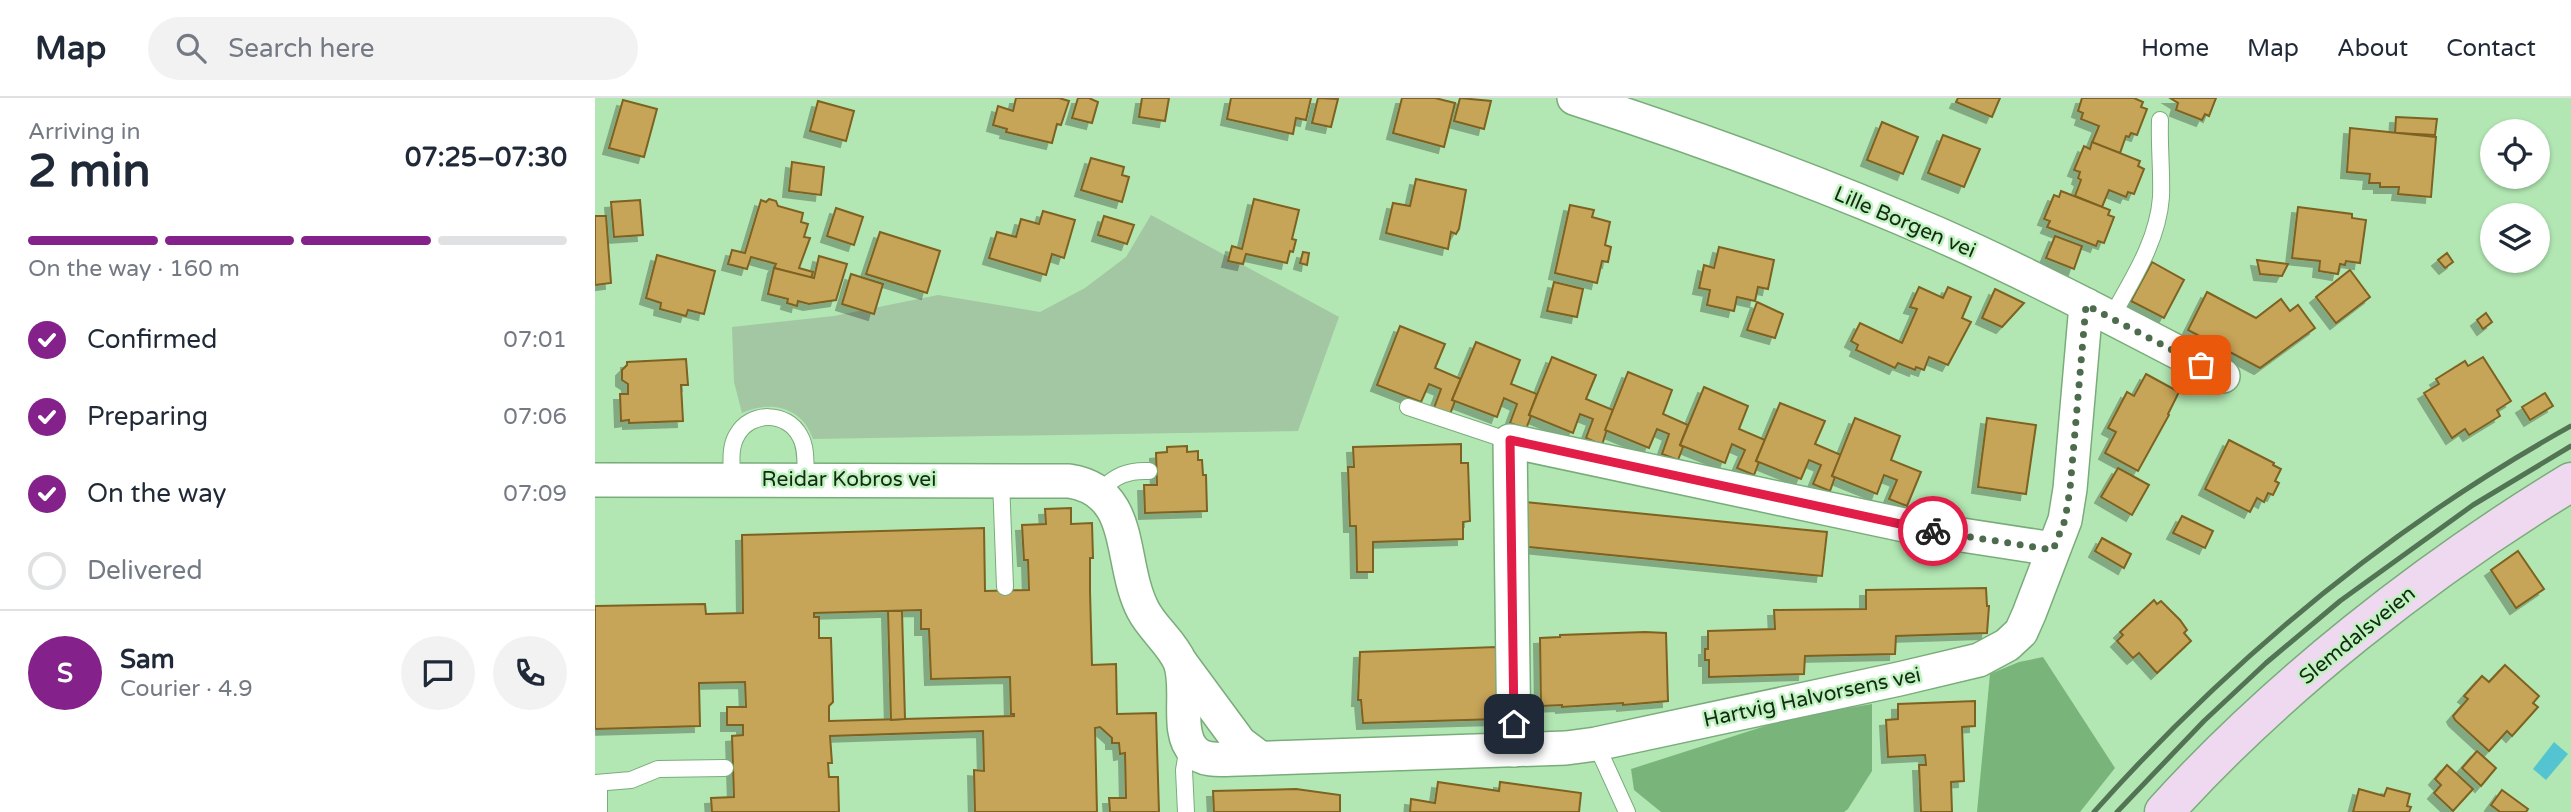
<!DOCTYPE html>
<meta charset="utf-8">
<style>
body{margin:0;font-family:"Varela Round",sans-serif;background:#f2f2f3;color:#1f2937;height:100vh;display:flex;flex-direction:column;font-size:26px;white-space:nowrap}
*{box-sizing:border-box;margin:0}
p{font-size:23px;color:#747a83}
.icon{flex:none;width:38px;height:38px;fill:none;stroke:currentColor;stroke-width:2;stroke-linecap:round;stroke-linejoin:round}
.map{position:relative;flex:1;overflow:hidden}
.drawer{display:flex;flex-direction:column;background:#fff;width:595px}
.drawer>*{flex:none}
.buttons{position:absolute;left:1885px;top:21px;display:grid;gap:14px}
.buttons a{display:grid;place-items:center;width:70px;height:70px;border-radius:50%;background:#fff;box-shadow:0 2px 5px #0004;font-size:35px}
.pin{position:absolute;display:grid;place-items:center;width:60px;height:60px;color:#fff;margin:-30px;border-radius:14px;box-shadow:0 4px 10px #0006}
.courier{position:absolute;display:grid;place-items:center;width:70px;height:70px;margin:-35px;border:5px solid #e11d48;border-radius:50%;background:#fff;color:#222;box-shadow:0 2px 9px #0007}
.headline em{font-style:normal;font-weight:700}
.headline div{display:flex;flex-direction:column-reverse}
.headline{display:flex;align-items:center;justify-content:space-between;height:119px;padding:0 28px}
h1{font-size:46px;font-weight:700;line-height:52px}
.bar{display:grid;grid-template-columns:repeat(4,1fr);gap:10px 7px;align-content:center;height:84px;padding:0 28px}
.bar i{height:9px;border-radius:5px;background:#e0e1e3}
.bar .active{background:#84218a}
.bar p{grid-column:span 4}
.line{display:flex;align-items:center;gap:18px;padding:0 28px;border-top:2px solid #e0e1e3}
.line div{flex:1}
.round{display:grid;place-items:center;flex:none;width:74px;height:74px;border-radius:37px;background:#f2f2f3}
ol{padding:0 28px;list-style:none}
li{display:flex;align-items:center;gap:21px;height:77px}
li p{margin-inline-start:auto}
li .icon{padding:7px;border-radius:50%;background:#84218a;color:#fff;stroke-width:4}
li:last-child{color:#747a83}
li i{width:38px;height:38px;border:4px solid #e0e1e3;border-radius:50%}
header{display:flex;align-items:center;gap:42px;box-sizing:border-box;height:98px;padding:0 35px;background:#fff;border-bottom:2px solid #e0e1e3}
header strong{font-size:33px}
nav{display:flex;gap:38px;margin-inline-start:auto;font-size:24px}
.search{width:490px;height:63px;background:#f2f2f3;display:flex;align-items:center;gap:18px;box-sizing:border-box;padding:0 24px;border-radius:38px;color:#747a83;font-size:26px}
main{display:flex;flex:1;min-height:0}
.map>svg:first-child{display:block}
</style>
<header>
<strong>Map</strong>
<div class="search"><svg class="icon" aria-label="search" viewBox="0 0 24 24"><circle cx="10" cy="10" r="6"/><path d="M15 15l6 6"/></svg>Search here</div>
<nav><a>Home</a><a>Map</a><a>About</a><a>Contact</a></nav>
</header>
<main>
<section class="drawer">
<div class="headline"><div><h1>2 min</h1><p>Arriving in</p></div><em>07:25–07:30</em></div>
<div class="bar"><i class="active"></i><i class="active"></i><i class="active"></i><i></i><p>On the way · 160 m</p></div>
<ol>
<li><svg class="icon" aria-label="check" viewBox="0 0 24 24"><path d="M5 12l5 5 9-10"/></svg>Confirmed<p>07:01</p></li>
<li><svg class="icon" aria-label="check" viewBox="0 0 24 24"><path d="M5 12l5 5 9-10"/></svg>Preparing<p>07:06</p></li>
<li><svg class="icon" aria-label="check" viewBox="0 0 24 24"><path d="M5 12l5 5 9-10"/></svg>On the way<p>07:09</p></li>
<li><i></i>Delivered</li>
</ol>
<div class="line" style="height:126px"><b class="round" style="background:#84218a;color:#fff">S</b><div><b>Sam</b><p>Courier · 4.9</p></div><a class="round"><svg class="icon" aria-label="chat" viewBox="0 0 24 24"><path d="M4 5h16v11H9l-5 4z"/></svg></a><a class="round"><svg class="icon" aria-label="phone" viewBox="0 0 24 24"><path d="M5 4h4l2 5-3 2q2 4 5 5l2-3 5 2v4C11 20 4 13 5 4z"/></svg></a></div>
</section>
<div class="map">
<svg width="1976" height="714" viewBox="0 0 1976 714">
<defs>
<filter id="shadow"><feDropShadow dx="-6" dy="6" stdDeviation="0" flood-color="#0004"/></filter>
</defs>
<rect width="100%" height="100%" fill="#b2e7b3"/>
<!-- green -->
<path fill="#a3c6a3" d="M556 117 744 219 703 333 218 341C207 309 176 302 147 315L139 284 137 229 239 218 343 197 445 214 490 190 531 159Z"/>
<!-- forest -->
<g fill="#79b57b">
<polygon points="1448,559 1520,670 1485,714 1382,714 1395,576 1424,564"/>
<polygon points="1277,606 1277,673 1253,711 1249,714 1066,714 1039,692 1036,671 1198,619"/>
</g>
<!-- water -->
<polygon fill="#53c4d0" points="1959,644 1973,656 1951,682 1938,671"/>
<!-- building -->
<g fill="#c6a458" stroke="#7e6220" stroke-width="2" fill-rule="evenodd" filter="url(#shadow)">
<polygon points="421,0 464,0 474,3 466,27 462,26 457,45 411,34 412,31 398,27 403,8 418,13"/>
<polygon points="483,0 494,0 503,4 497,25 477,20"/>
<polygon points="547,0 574,0 570,23 544,19"/>
<polygon points="636,0 716,0 711,22 701,20 698,36 632,21"/>
<polygon points="723,0 743,1 736,29 717,25"/>
<polygon points="807,0 840,0 860,5 849,49 798,35"/>
<polygon points="865,0 896,3 889,31 859,23"/>
<polygon points="1363,0 1405,0 1397,19 1361,4"/>
<polygon points="1487,0 1539,0 1548,4 1546,9 1552,11 1542,37 1536,35 1534,39 1531,38 1525,55 1497,45 1504,28 1486,21 1488,15 1483,13"/>
<polygon points="1575,0 1621,0 1614,18 1610,16 1607,22 1581,12 1583,5"/>
<polygon points="28,2 62,11 49,59 14,50"/>
<polygon points="223,3 259,13 251,43 215,33"/>
<polygon points="1801,19 1842,21 1840,37 1800,35"/>
<polygon points="1287,24 1323,39 1308,76 1272,62"/>
<polygon points="1755,30 1841,39 1836,99 1803,96 1804,89 1785,89 1785,85 1774,85 1775,76 1752,74"/>
<polygon points="1348,37 1385,51 1369,89 1333,75"/>
<polygon points="1497,44 1545,63 1543,68 1549,71 1539,96 1533,94 1531,99 1514,92 1507,109 1480,98 1486,82 1483,80 1485,74 1479,72 1489,48 1495,51"/>
<polygon points="496,60 529,69 527,77 534,79 527,104 486,92"/>
<polygon points="197,64 229,69 226,97 194,93"/>
<polygon points="821,81 871,92 864,131 861,136 856,134 853,151 791,135 798,105 815,108"/>
<polygon points="1466,93 1515,112 1513,117 1519,119 1509,145 1503,143 1501,148 1452,129 1455,123 1449,121 1459,97 1464,99"/>
<polygon points="174,101 181,103 183,108 208,115 206,124 213,126 209,139 215,140 204,170 218,174 216,180 179,170 181,166 156,159 152,171 133,166 137,152 150,155 166,102 171,104"/>
<polygon points="659,101 704,112 697,141 701,142 698,154 695,153 692,165 651,156 648,166 633,163 637,148 647,151"/>
<polygon points="45,102 48,137 19,139 16,104"/>
<polygon points="975,107 999,112 997,119 1015,124 1010,147 1016,149 1013,164 1007,163 1002,185 960,175"/>
<polygon points="1703,109 1757,116 1757,120 1771,122 1765,165 1751,163 1750,167 1745,166 1743,176 1724,173 1725,163 1697,160"/>
<polygon points="241,110 268,119 259,147 232,138"/>
<polygon points="448,113 480,122 469,160 457,156 451,177 394,160 402,134 421,139 426,121 444,126"/>
<polygon points="0,118 11,118 16,185 0,187"/>
<polygon points="509,118 539,127 532,146 503,137"/>
<polygon points="285,134 345,153 332,195 271,176"/>
<polygon points="1460,138 1487,148 1479,171 1451,160"/>
<polygon points="1124,149 1179,162 1173,191 1163,189 1160,203 1142,199 1139,213 1112,207 1115,192 1104,190 1109,167 1119,170"/>
<polygon points="708,154 714,155 712,167 705,165"/>
<polygon points="1852,155 1858,164 1850,170 1843,162"/>
<polygon points="62,157 120,173 109,216 93,212 91,218 65,211 66,205 51,200"/>
<polygon points="224,158 252,166 241,202 214,206 203,203 202,208 192,205 193,201 173,196 179,170 219,180"/>
<polygon points="1662,162 1693,166 1687,178 1665,176"/>
<polygon points="1557,164 1589,182 1569,220 1536,203"/>
<polygon points="1755,172 1775,199 1741,225 1721,199"/>
<polygon points="256,176 288,186 279,216 247,206"/>
<polygon points="959,184 988,191 982,219 952,213"/>
<polygon points="1324,189 1348,200 1353,189 1376,199 1367,220 1376,224 1353,267 1334,259 1329,272 1321,269 1320,272 1303,265 1300,270 1261,252 1263,247 1256,243 1265,225 1307,245 1322,211 1315,209"/>
<polygon points="1400,191 1429,205 1407,229 1387,220"/>
<polygon points="1612,194 1661,220 1686,201 1695,213 1703,207 1720,230 1665,270 1593,232"/>
<polygon points="1162,204 1188,216 1180,240 1152,232"/>
<polygon points="1891,215 1897,224 1888,231 1882,222"/>
<polygon points="805,228 850,246 840,270 866,281 857,302 860,303 855,316 839,310 846,291 834,286 826,304 782,287"/>
<polygon points="881,244 925,262 916,286 942,296 934,317 936,318 931,331 915,325 922,306 909,300 902,319 857,302"/>
<polygon points="957,259 1001,277 991,301 1018,312 1007,347 991,340 998,321 985,316 978,335 934,317"/>
<polygon points="1888,259 1916,303 1902,312 1905,318 1874,337 1870,331 1857,340 1829,295 1844,286 1841,281 1870,263 1873,268"/>
<polygon points="91,261 93,287 86,287 88,323 34,325 34,322 26,323 25,296 33,296 33,286 27,282 27,272 32,267 32,264"/>
<polygon points="1033,274 1077,292 1068,316 1093,327 1085,347 1088,349 1083,362 1067,356 1074,336 1062,331 1054,350 1010,332"/>
<polygon points="1551,276 1584,294 1573,316 1574,317 1543,373 1510,355 1521,334 1513,330 1532,294 1539,298"/>
<polygon points="1109,289 1153,308 1144,331 1170,342 1161,363 1164,364 1159,377 1142,370 1150,352 1137,346 1130,365 1085,347"/>
<polygon points="1950,295 1958,308 1935,322 1927,309"/>
<polygon points="1185,305 1230,323 1220,346 1246,357 1237,378 1240,379 1235,393 1218,386 1226,367 1214,362 1206,381 1161,363"/>
<polygon points="1260,320 1305,338 1296,362 1326,374 1312,408 1294,401 1302,382 1289,377 1282,396 1237,378"/>
<polygon points="1392,320 1441,327 1431,396 1383,389"/>
<polygon points="1634,342 1679,365 1678,367 1686,371 1680,383 1684,385 1678,397 1673,395 1669,404 1662,400 1655,414 1610,391"/>
<polygon points="866,346 866,365 873,365 875,423 868,424 868,441 778,444 778,474 762,474 761,428 755,428 753,369 759,369 758,349"/>
<polygon points="592,348 592,354 603,353 603,362 607,362 608,377 611,377 612,413 550,415 549,387 562,387 561,355 572,354 572,349"/>
<polygon points="1523,370 1554,387 1537,417 1506,399"/>
<polygon points="930,404 1232,434 1227,478 925,448"/>
<path d="M476 410V426L497 425 498 460H495V493L497 567 521 566 522 616 561 615 564 714H515L514 700H531L530 655 525 656 524 645H517V640L505 629 500 630 502 714H380L379 672 389 673 388 633 235 638 237 665H233L234 679H243L244 714H117L116 700 139 699 137 638 148 637V627H132V609H151L150 584 104 585 105 628 0 631V508L110 506 111 516 148 515 147 437 389 430 390 493 434 492 433 462H429L427 427 451 426 450 411ZM326 512V531H334L336 581 415 579 416 616H419V618L234 623V608L238 604 236 540H224V519H219V515Z"/>
<polygon points="1587,418 1618,433 1610,450 1578,435"/>
<polygon points="1507,440 1536,456 1529,470 1500,453"/>
<polygon points="1923,453 1949,491 1921,510 1896,472"/>
<polygon points="1391,490 1392,508 1394,508 1392,535 1301,538 1300,556 1210,558 1209,576 1114,579 1114,562 1110,562 1110,551 1113,551 1113,533 1180,531 1179,512 1271,511 1271,492"/>
<polygon points="1559,502 1562,506 1566,503 1585,522 1592,532 1589,535 1596,543 1562,575 1544,555 1538,560 1522,543 1528,537 1525,534"/>
<polygon points="293,513 307,513 310,621 296,622"/>
<polygon points="1050,534 1071,535 1073,603 1028,607 1028,605 967,609 967,607 946,608 945,540 965,539 965,537"/>
<polygon points="901,549 904,621 768,625 766,602 763,602 765,554"/>
<polygon points="1910,567 1944,598 1938,605 1943,609 1917,638 1912,633 1894,653 1860,622 1858,618 1873,601 1869,598 1887,578 1894,584"/>
<polygon points="1380,603 1380,628 1367,629 1369,683 1356,684 1357,714 1326,714 1324,667 1331,667 1330,657 1293,659 1291,622 1303,621 1303,606"/>
<polygon points="1882,653 1901,670 1886,688 1867,670"/>
<polygon points="1852,667 1878,691 1858,713 1839,695 1846,687 1840,681"/>
<polygon points="843,684 904,693 905,684 986,695 984,714 815,714 816,701 840,705"/>
<polygon points="1792,690 1815,696 1812,708 1816,709 1814,714 1758,714 1764,691 1789,698"/>
<polygon points="701,691 745,697 745,714 619,714 618,693"/>
<polygon points="1907,692 1933,711 1931,714 1905,714 1896,707"/>
</g>
<g fill="none" stroke-linecap="round" stroke-linejoin="round">
<defs>
<g id="lane">
<path d="M1516 220C1537 182 1563 143 1566 99 1567 74 1564 48 1565 22"/>
<polyline points="813,309 915,343"/>
<path d="M137 381C137 367 134 350 142 337 155 313 192 313 205 338 212 350 210 367 211 381"/>
<polyline points="406,382 410,489"/>
<path d="M505 393C520 378 532 372 554 373"/>
<polyline points="1001,646 1032,714"/>
<polyline points="0,685 36,682 63,671 130,670"/>
<polyline points="4,685 4,714"/>
<polyline points="591,714 589,672 593,648"/>
</g>
<g id="street">
<path d="M979 0C1100 39 1226 85 1343 136 1440 179 1534 229 1628 278"/>
<path d="M0 382 474 383C541 393 523 464 548 512 557 530 577 545 585 564 595 590 580 634 599 653 610 665 630 661 645 661L971 650 1001 646 1304 581 1384 562 1412 547 1426 534 1434 516 1470 422 1475 391 1491 207"/>
<polyline points="586,565 645,645 665,660"/>
<polyline points="919,652 915,343 1328,431 1458,451"/>
</g>
<path id="secondary" d="M1569 714C1683 588 1831 472 1976 384"/>
</defs>
<!-- lane casing -->
<use href="#lane" stroke="#79ac7a" stroke-width="18"/>
<!-- street casing -->
<use href="#street" stroke="#79ac7a" stroke-width="36"/>
<!-- secondary casing -->
<use href="#secondary" stroke="#79ac7a" stroke-width="41"/>
<!-- lane -->
<use href="#lane" stroke="#fff" stroke-width="16"/>
<!-- street -->
<use href="#street" stroke="#fff" stroke-width="33"/>
<!-- secondary -->
<use href="#secondary" stroke="#efd9f1" stroke-width="38"/>
<!-- rail -->
<g stroke="#537454" stroke-width="5">
<path d="M1499 714C1636 561 1796 428 1976 328"/>
<polyline points="1522,714 1609,623 1671,565 1745,503 1878,407 1976,348"/>
</g>
</g>
<g fill="none" stroke-linecap="round" stroke-linejoin="round">
<!-- done -->
<polyline stroke="#4c6c4d" stroke-width="7" stroke-dasharray="0 12.6" points="1338,433 1458,452 1470,422 1475,391 1491,207 1606,267"/>
<!-- route -->
<polyline stroke="#e11d48" stroke-width="9" points="919,626 915,342 1338,433"/>
</g>
<g text-anchor="middle" stroke-width="5" stroke-linejoin="round" paint-order="stroke">
<!-- street labels -->
<g font-size="21" fill="#152916" stroke="#bff4bf">
<text transform="translate(1310 124) rotate(23)" y="7">Lille Borgen vei</text>
<text x="254" y="388">Reidar Kobros vei</text>
<text transform="translate(1762 537) rotate(-39)" y="7">Slemdalsveien</text>
<text transform="translate(1217 599) rotate(-12)" y="7">Hartvig Halvorsens vei</text>
</g>
</g>
</svg>
<div class="buttons">
<a><svg class="icon" aria-label="locate" viewBox="0 0 24 24"><circle cx="12" cy="12" r="6"/><path d="M12 2v4M12 18v4M2 12h4M18 12h4"/></svg></a>
<a><svg class="icon" aria-label="layers" viewBox="0 0 24 24"><path d="M12 4l9 5-9 5-9-5zM3 14l9 5 9-5"/></svg></a>
</div>
<div class="pin" style="left:1606px;top:267px;background:#ea580c"><svg class="icon" aria-label="bag" viewBox="0 0 24 24"><path d="M5 8h14l-1 12H6zM9 8a3 3 0 0 1 6 0"/></svg></div>
<div class="pin" style="left:919px;top:626px;background:#1f2937"><svg class="icon" aria-label="home" viewBox="0 0 24 24"><path d="M3 11l9-7 9 7M6 9v11h12V9"/></svg></div>
<div class="courier" style="left:1338px;top:433px"><svg class="icon" aria-label="bike" viewBox="0 0 24 24"><circle cx="6" cy="16" r="4"/><circle cx="18" cy="16" r="4"/><path d="M6 16l4-8h5l3 8M10 8l3 8H6M13 5h3"/></svg></div>
</div>
</main>
